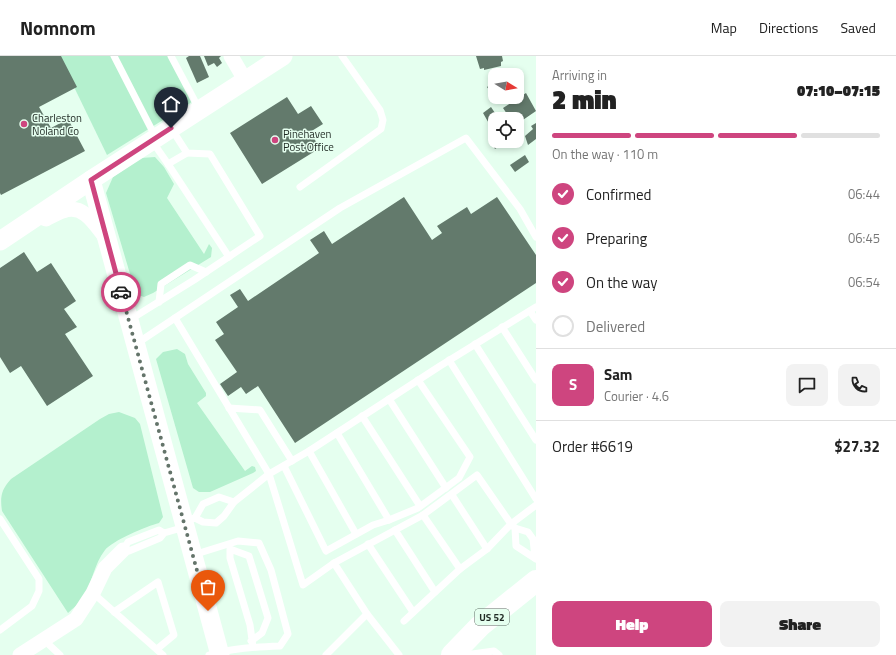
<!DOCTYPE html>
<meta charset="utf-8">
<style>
body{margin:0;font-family:"Titillium Web",sans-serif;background:#f2f2f2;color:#222;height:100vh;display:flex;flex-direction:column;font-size:15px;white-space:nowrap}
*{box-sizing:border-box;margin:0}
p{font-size:13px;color:#767676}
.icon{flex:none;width:22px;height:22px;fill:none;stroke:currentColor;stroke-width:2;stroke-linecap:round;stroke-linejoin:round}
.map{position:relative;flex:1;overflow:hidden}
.drawer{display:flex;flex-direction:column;background:#fff;width:360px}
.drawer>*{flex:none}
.needle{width:26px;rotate:101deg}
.controls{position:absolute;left:488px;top:12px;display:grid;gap:8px}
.controls a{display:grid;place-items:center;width:36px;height:36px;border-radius:8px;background:#fff;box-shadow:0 2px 6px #0003;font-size:20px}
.pin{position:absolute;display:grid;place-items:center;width:34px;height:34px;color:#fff;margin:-41px -17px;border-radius:50% 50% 50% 0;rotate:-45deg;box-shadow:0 0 4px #0007}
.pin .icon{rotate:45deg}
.courier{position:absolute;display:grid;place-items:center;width:40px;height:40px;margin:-20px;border:3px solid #ce457f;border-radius:50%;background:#fff;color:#222;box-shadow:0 1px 5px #0007}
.overview em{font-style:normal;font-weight:800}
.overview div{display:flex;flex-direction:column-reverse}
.overview{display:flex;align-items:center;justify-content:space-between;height:68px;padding:0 16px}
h1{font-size:26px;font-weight:800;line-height:30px}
.bar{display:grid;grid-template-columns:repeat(4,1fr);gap:6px 4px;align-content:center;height:48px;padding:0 16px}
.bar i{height:5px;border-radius:3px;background:#e0e0e0}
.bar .on{background:#ce457f}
.bar p{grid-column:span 4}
.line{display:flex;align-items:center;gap:10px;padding:0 16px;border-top:1px solid #e0e0e0}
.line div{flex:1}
.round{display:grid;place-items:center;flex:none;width:42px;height:42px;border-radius:8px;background:#f2f2f2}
ol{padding:0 16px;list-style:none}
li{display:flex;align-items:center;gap:12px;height:44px}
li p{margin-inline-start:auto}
li .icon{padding:4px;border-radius:50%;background:#ce457f;color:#fff;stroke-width:4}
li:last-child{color:#767676}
li i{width:22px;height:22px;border:2px solid #e0e0e0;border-radius:50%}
.action{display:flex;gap:8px;margin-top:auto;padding:8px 16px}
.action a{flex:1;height:46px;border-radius:8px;background:#ce457f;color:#fff;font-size:16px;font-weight:800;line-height:46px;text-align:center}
.action a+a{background:#f2f2f2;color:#222}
header{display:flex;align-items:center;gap:24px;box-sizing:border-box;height:56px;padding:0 20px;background:#fff;border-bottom:1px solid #e0e0e0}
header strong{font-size:19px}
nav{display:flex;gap:22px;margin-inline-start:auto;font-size:14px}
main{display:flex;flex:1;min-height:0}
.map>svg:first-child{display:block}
</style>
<header>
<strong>Nomnom</strong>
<nav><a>Map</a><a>Directions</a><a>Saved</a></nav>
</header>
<main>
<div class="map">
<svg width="536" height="599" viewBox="0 0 536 599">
<rect width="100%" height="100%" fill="#e5ffef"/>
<!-- green -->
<g fill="#b4f0ce">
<polygon points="59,0 171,0 195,44 107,99"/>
<polygon points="155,101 164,111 174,128 167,142 204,198 209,188 212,192 211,201 153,237 144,241 136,238 106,137 113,121 141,102"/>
<polygon points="177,293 185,298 188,308 206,337 206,340 197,347 245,415 252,410 255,411 256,415 253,417 210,436 199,436 193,432 156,303 163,296"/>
<path d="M119 356 135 362 140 368 163 461 159 467C147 470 112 485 105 494 94 508 92 527 83 542 80 547 73 552 68 557L2 455C0 441 1 434 11 423L100 363 109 358Z"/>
</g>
<!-- building -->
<g fill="#637a6c">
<polygon points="0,0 61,0 77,31 39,51 51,72 68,63 85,95 1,139 0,137"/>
<polygon points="189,0 200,0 209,21 197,27 186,2"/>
<polygon points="204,0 221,0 219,2 222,7 217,11 214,7 208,10"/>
<polygon points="476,0 502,0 503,5 501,6 501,10 484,14 484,12 480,13"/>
<polygon points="495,25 495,41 504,41 497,46 487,31"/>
<polygon points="526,37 536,55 517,68 517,63 506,63 509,61 503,52"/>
<polygon points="287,41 298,58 311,50 323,68 310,76 320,92 262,128 230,77"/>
<polygon points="491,51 499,63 495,63 495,68 491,71 483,57"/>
<polygon points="536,67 536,83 528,89 525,80 533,73 531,70"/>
<polygon points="520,69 524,74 517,78 517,71"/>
<polygon points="495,85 507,85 495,93 492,87"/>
<polygon points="525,99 529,106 515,116 510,109"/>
<polygon points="404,141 432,184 442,177 437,170 467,151 471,158 497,141 536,199 536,227 295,387 258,330 246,338 241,331 228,340 220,328 237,316 215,284 224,278 216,266 238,251 230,239 240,233 248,245 319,197 310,184 324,175 332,188"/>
<polygon points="24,196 37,216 51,207 76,245 64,253 77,271 65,278 93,320 47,350 21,310 10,317 0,301 0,212"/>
</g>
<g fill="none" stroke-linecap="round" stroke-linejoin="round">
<!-- service -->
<g stroke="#fff" stroke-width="7">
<polyline points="114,0 156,82"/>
<polyline points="171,0 199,53"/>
<polyline points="152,85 168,108 229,201"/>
<polyline points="168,108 187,97"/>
<polyline points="300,131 381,73 383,64 380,54 342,0"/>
<polyline points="159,246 161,228 190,209 206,216"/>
<polyline points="530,255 536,264"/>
<polyline points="175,262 340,152 466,82 520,153 536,181"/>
<polyline points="131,263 194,224 260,180 210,98 187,97 171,72"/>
<polyline points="502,271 536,324"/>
<polyline points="136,288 175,262 269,418 303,529 334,507 423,459 477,419 511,468 536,449"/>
<polyline points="475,288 536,384"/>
<polyline points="449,304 536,443"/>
<polyline points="389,343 446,432"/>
<polyline points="229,352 260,354 292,405"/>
<polyline points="362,360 420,450"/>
<polyline points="337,377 389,464"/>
<polyline points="309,395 356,478"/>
<polyline points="284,410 326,495 373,469 389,464 418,452 459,422 470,401 418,324"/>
<polyline points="452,439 487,493"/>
<polyline points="423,459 460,513"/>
<polyline points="195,462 203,466 216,467 224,460 234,446 269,418 309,395 440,310 536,251"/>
<polyline points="0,463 39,523 39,535 32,550 0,574"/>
<polyline points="191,463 195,462 203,448 219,441 234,446"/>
<polyline points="515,472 528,476 533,483 535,502"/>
<polyline points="395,474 435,536"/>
<polyline points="164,477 159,474 128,486 123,494 129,495 160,482 164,477 185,471"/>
<polyline points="368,488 413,556"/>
<path d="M193 499 238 485 259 487 271 514 288 578 280 590C256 591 232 592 209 599"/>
<polyline points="334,507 367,558 399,599"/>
<polyline points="93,537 163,599"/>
<polyline points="114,556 158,526 174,579 157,593"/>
<polyline points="404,565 460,513 487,493 511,468 515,472 516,490 536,503"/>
<polyline points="44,584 60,599"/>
<polyline points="251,585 262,577 268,562 249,500 230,493 230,502 250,569 253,591"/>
<polyline points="326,599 367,558"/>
<polyline points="465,599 494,595 499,599"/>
</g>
<!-- minor -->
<g stroke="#fff" stroke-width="15">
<polyline points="231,0 245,24"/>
<path d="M43 162 46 163C52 160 57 157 63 155 83 147 95 168 105 181"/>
<polyline points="20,599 76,563 93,537 105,512 123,494"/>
</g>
<!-- tertiary -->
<g stroke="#fff" stroke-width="19">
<polyline points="91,124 220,599"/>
<polyline points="0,185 91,124 283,0"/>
</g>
<!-- primary -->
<polyline stroke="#fff" stroke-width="22" points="452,599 480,570 536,525"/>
</g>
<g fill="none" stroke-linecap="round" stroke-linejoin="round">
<!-- done -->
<polyline stroke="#64746a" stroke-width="4" stroke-dasharray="0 7.2" points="121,236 208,555"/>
<!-- route -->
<polyline stroke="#ce457f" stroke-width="5" points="121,236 91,124 171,72"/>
</g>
<!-- markers -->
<g fill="#ce457f" stroke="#e5ffef" stroke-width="1.5">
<circle cx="24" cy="68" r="4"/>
<circle cx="275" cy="84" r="4"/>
</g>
<g text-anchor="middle" stroke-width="3" stroke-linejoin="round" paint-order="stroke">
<!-- shield labels -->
<rect fill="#e5ffef" stroke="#5a6960" stroke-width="1" x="475" y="553" width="34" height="16" rx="3"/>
<g font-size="10" font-weight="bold" fill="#1f2923">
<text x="492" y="565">US 52</text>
</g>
<!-- poi labels -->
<g font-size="11" fill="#1f2923" stroke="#e5ffef" text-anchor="start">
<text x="32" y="66">Charleston<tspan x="32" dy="13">Noland Co</tspan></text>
<text x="283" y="82">Pinehaven<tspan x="283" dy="13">Post Office</tspan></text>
</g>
</g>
</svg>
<div class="controls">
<a><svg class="needle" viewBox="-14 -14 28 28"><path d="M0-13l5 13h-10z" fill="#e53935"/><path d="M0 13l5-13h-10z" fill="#767676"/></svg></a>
<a><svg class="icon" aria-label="locate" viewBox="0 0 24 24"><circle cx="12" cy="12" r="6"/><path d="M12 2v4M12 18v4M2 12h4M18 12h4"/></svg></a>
</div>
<div class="pin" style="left:208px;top:555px;background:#ea580c"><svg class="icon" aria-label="bag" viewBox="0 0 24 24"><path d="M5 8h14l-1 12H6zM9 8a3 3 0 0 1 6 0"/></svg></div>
<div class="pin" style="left:171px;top:72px;background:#1f2937"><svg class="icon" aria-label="home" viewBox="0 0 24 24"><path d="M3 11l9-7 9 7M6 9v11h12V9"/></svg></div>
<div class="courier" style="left:121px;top:236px"><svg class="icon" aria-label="car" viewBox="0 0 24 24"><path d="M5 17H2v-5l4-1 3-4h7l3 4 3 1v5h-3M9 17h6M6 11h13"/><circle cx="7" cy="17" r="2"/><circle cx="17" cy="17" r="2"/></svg></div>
</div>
<section class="drawer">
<div class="overview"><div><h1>2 min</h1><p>Arriving in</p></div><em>07:10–07:15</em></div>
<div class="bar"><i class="on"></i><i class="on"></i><i class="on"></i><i></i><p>On the way · 110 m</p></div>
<ol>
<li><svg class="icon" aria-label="check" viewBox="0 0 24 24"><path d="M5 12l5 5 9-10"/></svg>Confirmed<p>06:44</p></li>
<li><svg class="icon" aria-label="check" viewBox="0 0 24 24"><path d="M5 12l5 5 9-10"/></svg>Preparing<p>06:45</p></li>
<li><svg class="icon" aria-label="check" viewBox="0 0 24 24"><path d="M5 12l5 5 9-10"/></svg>On the way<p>06:54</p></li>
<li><i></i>Delivered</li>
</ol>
<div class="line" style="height:72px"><b class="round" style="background:#ce457f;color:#fff">S</b><div><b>Sam</b><p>Courier · 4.6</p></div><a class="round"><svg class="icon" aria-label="chat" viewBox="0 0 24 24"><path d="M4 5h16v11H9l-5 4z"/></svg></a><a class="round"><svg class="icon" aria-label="phone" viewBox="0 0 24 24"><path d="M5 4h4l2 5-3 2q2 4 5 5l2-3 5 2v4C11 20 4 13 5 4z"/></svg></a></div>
<div class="line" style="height:52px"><div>Order #6619</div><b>$27.32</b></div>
<div class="action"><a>Help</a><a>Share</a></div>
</section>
</main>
